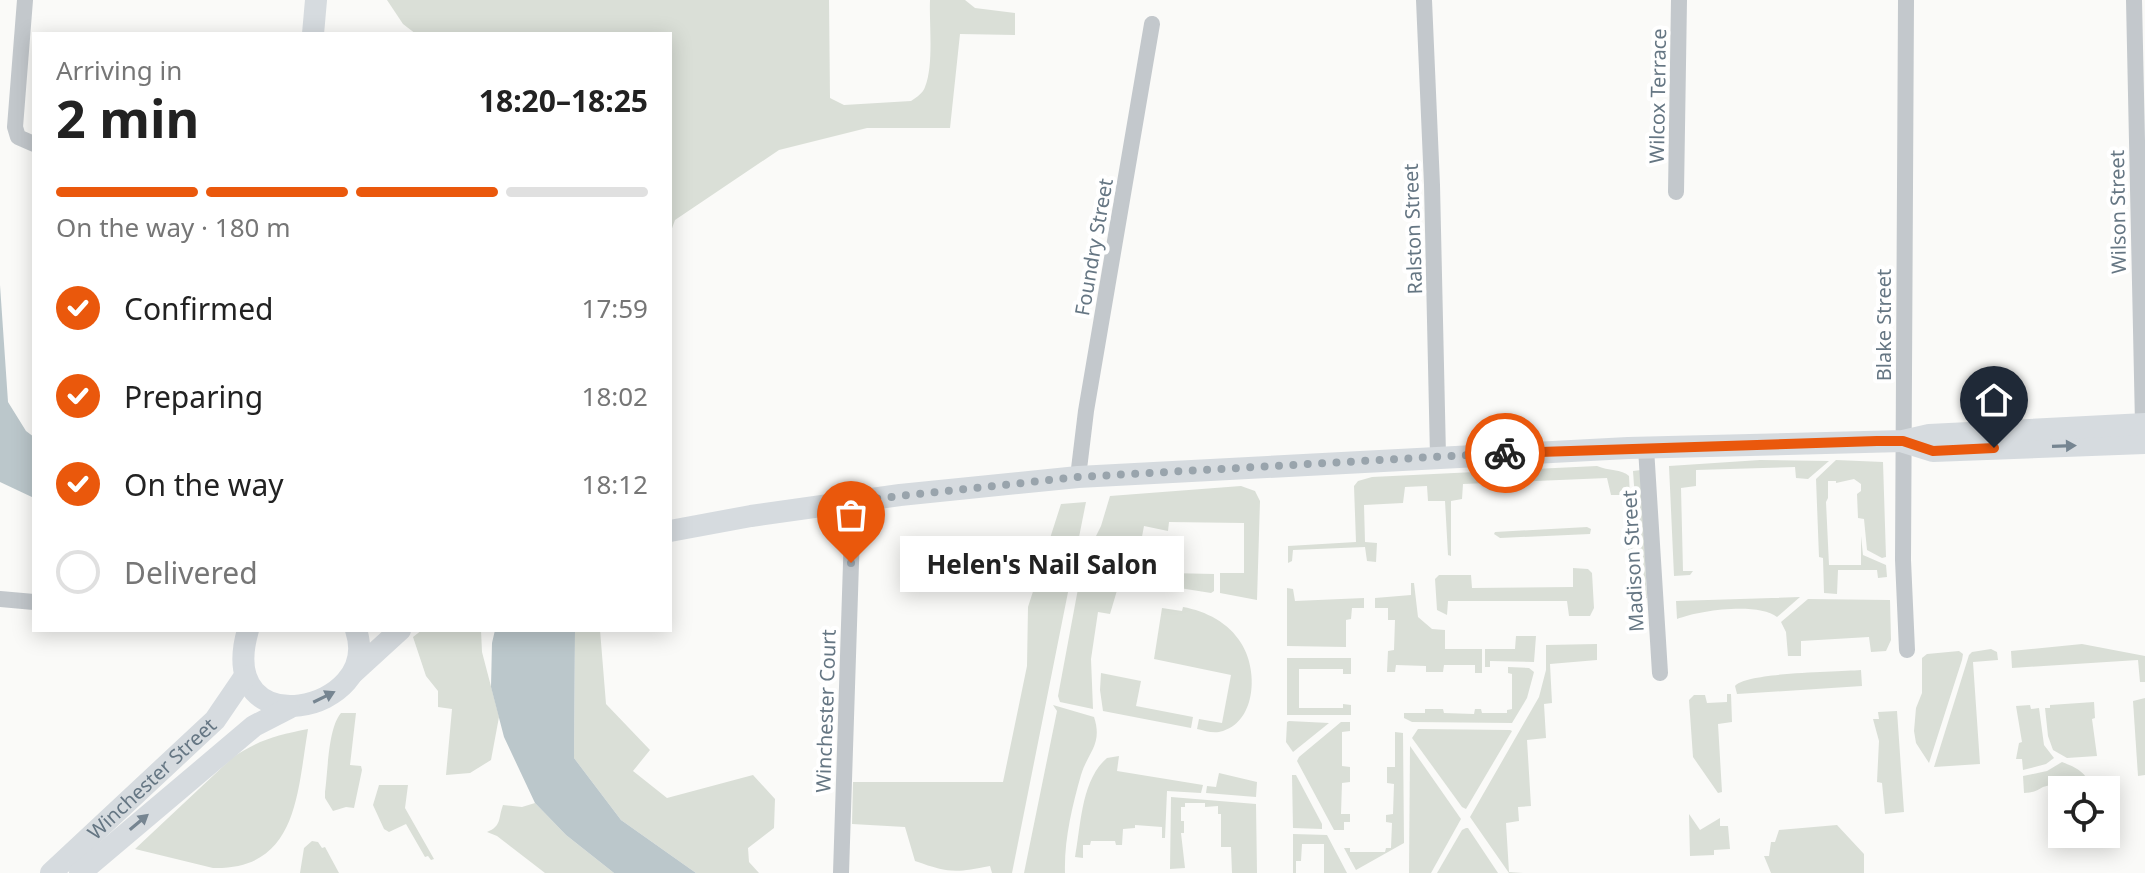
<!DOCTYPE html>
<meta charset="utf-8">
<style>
body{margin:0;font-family:"Noto Sans",sans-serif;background:#f6f6f6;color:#222;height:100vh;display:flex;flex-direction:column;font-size:30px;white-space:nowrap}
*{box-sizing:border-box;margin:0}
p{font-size:26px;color:#767676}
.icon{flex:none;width:44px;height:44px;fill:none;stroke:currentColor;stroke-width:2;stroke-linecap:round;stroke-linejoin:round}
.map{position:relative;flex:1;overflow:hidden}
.side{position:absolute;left:32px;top:32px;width:640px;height:600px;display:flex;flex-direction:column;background:#fff;border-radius:0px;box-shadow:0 4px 20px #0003}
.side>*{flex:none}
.tools{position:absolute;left:2048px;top:776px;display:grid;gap:16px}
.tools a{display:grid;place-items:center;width:72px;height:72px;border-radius:0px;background:#fff;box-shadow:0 4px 20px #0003;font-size:40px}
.pin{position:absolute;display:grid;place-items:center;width:68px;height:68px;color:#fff;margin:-82px -34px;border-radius:50% 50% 50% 0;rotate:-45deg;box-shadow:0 0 8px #0007}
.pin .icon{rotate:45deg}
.courier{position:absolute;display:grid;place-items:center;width:80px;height:80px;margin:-40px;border:6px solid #ea580c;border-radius:50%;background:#fff;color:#222;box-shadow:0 2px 10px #0007}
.bubble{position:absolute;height:56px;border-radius:0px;background:#fff;box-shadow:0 4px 20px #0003;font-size:26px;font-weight:700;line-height:56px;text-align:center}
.head em{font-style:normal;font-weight:700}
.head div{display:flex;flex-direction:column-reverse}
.head{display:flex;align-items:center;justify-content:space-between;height:136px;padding:0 24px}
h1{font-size:52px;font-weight:700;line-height:60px}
.bar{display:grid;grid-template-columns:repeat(4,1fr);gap:12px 8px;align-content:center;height:96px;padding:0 24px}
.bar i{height:10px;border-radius:6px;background:#e0e0e0}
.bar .on{background:#ea580c}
.bar p{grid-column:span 4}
ol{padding:0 24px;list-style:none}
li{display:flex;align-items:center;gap:24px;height:88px}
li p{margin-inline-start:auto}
li .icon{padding:8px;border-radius:50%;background:#ea580c;color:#fff;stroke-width:4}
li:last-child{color:#767676}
li i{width:44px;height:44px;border:4px solid #e0e0e0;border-radius:50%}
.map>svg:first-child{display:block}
</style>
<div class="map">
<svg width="2145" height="873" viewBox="0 0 2145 873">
<rect width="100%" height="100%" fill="#fafaf8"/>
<!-- green -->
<g fill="#dadfd7">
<path d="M387 0H829L830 98 844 105 911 101C917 97 923 93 925 87 934 65 929 24 930 0H965L975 8 1015 13V35L960 34 950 128H867L779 150 675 220 670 234V34H416L403 24Z"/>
<polygon points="1760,460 1829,461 1808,479 1796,478 1795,467 1696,470 1696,486 1681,488 1683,571 1693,571 1690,575 1674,576 1669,466"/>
<polygon points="1836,460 1883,462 1886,557 1882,558 1867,550 1864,519 1858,518 1857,494 1861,491 1861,484 1854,479 1836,483 1836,481 1828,481 1828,498 1826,502 1829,565 1861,565 1861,536 1863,555 1886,565 1887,577 1878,578 1877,570 1838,570 1837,594 1824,593 1823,558 1819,557 1816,479"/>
<path d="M1597 466C1608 471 1622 469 1629 476L1635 600H1631L1625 495H1611L1607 478 1463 484 1462 499 1451 501V556L1448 555 1445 501H1428L1427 486 1405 487 1403 503 1364 505 1365 542 1377 543 1376 562 1367 561 1365 547 1293 550 1292 561 1288 563V546L1356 542 1354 486 1358 481 1372 477Z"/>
<polygon points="1641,470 1647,598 1642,599 1633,471"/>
<polygon points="1241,486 1255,491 1260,501 1257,600 1220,593 1220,573 1244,573 1244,523 1169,522 1168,531 1144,526 1134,579 1121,577 1110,614 1098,612 1091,659 1093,709 1060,702 1058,696 1083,562 1101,526 1110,496"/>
<path d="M1086 502 1012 873H992L990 866C955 873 949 873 915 861L905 827 852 824 853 782H1003L1027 666 1028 607 1061 504Z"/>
<polygon points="1587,527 1591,529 1590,534 1500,538 1494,534 1495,532"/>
<polygon points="1573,568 1588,569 1592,573 1594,608 1590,616 1569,616 1567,601 1448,601 1447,615 1437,610 1435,579 1439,575 1471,575 1472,588 1573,587"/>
<polygon points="1169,573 1214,574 1214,591 1211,593 1167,586"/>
<polygon points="1411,583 1414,583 1418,617 1432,629 1445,630 1445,649 1482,649 1482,673 1475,673 1475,665 1444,665 1443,672 1426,672 1426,666 1396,665 1395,672 1387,672 1388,651 1394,650 1395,620 1388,620 1388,608 1375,608 1375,598 1411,595"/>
<polygon points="1287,588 1293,589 1295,601 1364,598 1364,608 1352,608 1351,619 1346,620 1346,647 1287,646"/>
<path d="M1800 597 1777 617C1759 602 1699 610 1677 619L1676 601Z"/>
<polygon points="1808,599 1890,600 1891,640 1886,651 1871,652 1869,637 1801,641 1801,656 1788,656 1786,632 1781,622"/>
<path d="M1183 607C1206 611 1229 623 1241 643 1258 669 1257 720 1223 731 1214 734 1206 731 1197 729L1199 719 1222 723 1231 675 1154 659 1162 608 1182 611Z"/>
<polygon points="422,630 481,630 482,652 499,717 491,760 470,773 446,775 452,709 438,707 438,691 426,676 413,637"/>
<polygon points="575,630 600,630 606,704 650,750 633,771 667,798 753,775 775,799 774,828 748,848 749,862 759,873 696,873 621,820 574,758"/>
<polygon points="1516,636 1536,636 1534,662 1490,661 1490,667 1485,667 1485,649 1515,649"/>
<polygon points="1597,644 1597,660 1550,664 1552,703 1544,704 1546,738 1527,740 1531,806 1518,807 1519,821 1506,823 1509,872 1523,873 1509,873 1470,817 1539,697 1546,670 1546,645"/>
<polygon points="2082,644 2145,656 2145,682 2140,682 2138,660 2012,668 2011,651"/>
<polygon points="1991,649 1997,652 1998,660 1973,662 1980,764 1934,767 1969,655 1972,652"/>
<polygon points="1959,651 1963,654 1962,660 1929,763 1916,743 1914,731 1916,708 1922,693 1922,658 1927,654"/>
<polygon points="1287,658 1351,658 1351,674 1343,674 1343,669 1299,669 1299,708 1343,708 1343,704 1351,705 1351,715 1287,715"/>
<polygon points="1508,667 1529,668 1534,672 1527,698 1512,723 1412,722 1404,718 1404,713 1425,713 1425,709 1443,709 1444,713 1474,714 1475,709 1481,709 1482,713 1507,713 1507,710 1512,709 1512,674 1508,673"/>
<path d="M1861 670 1862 686 1737 694 1735 686C1746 672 1838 672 1861 670Z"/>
<polygon points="1101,673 1141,681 1136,706 1193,717 1191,728 1103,711 1100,690"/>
<polygon points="1727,694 1731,694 1732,722 1718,724 1722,792 1718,793 1693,757 1689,700 1694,695 1705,695 1707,703 1727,702"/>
<polygon points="2145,698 2145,775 2138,776 2133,701"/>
<polygon points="2094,702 2095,718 2092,719 2097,756 2067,758 2053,750 2048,736 2045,708 2050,708 2050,705"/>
<path d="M1053 705 1094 717C1103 744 1088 752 1081 775 1072 807 1064 840 1065 873H1024L1057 711Z"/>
<polygon points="2030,705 2031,709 2039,708 2044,745 2054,758 2046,764 2023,770 2022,759 2016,759 2019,743 2022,742 2016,706"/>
<polygon points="1897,711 1904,812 1885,814 1882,783 1877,782 1879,741 1873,719 1879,719 1878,712"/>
<path d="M341 713H356L350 765 361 766 362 770 354 808 346 807 333 811 325 798V792C328 771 328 728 341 713Z"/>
<polygon points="1287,722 1289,721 1329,723 1293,752 1286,742"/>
<polygon points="1341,722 1350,722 1350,731 1342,732 1342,766 1350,767 1350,782 1342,783 1341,814 1350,814 1350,822 1344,822 1344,830 1334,830 1297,761 1299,757"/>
<path d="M308 729C297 793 298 870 213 868L135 849 232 758C258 740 277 735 308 729Z"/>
<polygon points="1418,729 1510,730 1512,731 1466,809 1462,807 1412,738"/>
<polygon points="1395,732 1403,733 1404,843 1356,870 1344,848 1350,848 1350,852 1385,852 1386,848 1391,848 1392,823 1386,822 1386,815 1393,814 1394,784 1387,783 1387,767 1395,767"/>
<polygon points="1410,746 1461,819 1431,873 1409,873"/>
<path d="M1119 756 1117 771 1203 785 1201 793 1167 791 1165 838H1162V827L1135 825V828L1123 829 1122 845H1116L1115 841H1091L1090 845H1083V858L1075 857C1081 826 1081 780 1107 758Z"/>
<path d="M2062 762C2077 768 2087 772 2091 789 2076 785 2059 781 2043 787 2036 791 2033 793 2024 793L2023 776 2047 771Z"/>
<polygon points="1219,773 1257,782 1256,797 1206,793 1207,786 1216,787"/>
<polygon points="1292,775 1296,775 1322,824 1322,829 1293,828"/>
<polygon points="379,785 408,785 405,808 434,859 431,860 428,856 425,857 406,824 389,832 384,829 373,805"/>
<polygon points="1171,797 1256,804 1257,873 1232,873 1231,847 1221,847 1221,814 1218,814 1218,806 1205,807 1205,803 1185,803 1185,807 1181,807 1181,821 1184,821 1184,833 1181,833 1185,868 1170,869"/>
<path d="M535 803 566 835 614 873H545L497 836 487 832C502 826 498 818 503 805L522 807Z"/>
<polygon points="1689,814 1700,830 1720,818 1720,826 1728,826 1730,849 1714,850 1714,855 1690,856"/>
<polygon points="1837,825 1864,854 1864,873 1771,873 1764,856 1769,856 1771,842 1775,842 1779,830"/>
<polygon points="1466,828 1468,828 1498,873 1437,873 1462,830"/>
<polygon points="1293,834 1327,835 1347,873 1324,873 1324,844 1302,844 1301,861 1296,861 1296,873 1293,873"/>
<polygon points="312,841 318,842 322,848 325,847 339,873 300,873 304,848"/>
</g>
<!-- water -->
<g fill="#bbc7cb">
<polygon points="0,285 8,402 26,431 34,437 34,498 0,482"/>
<polygon points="495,630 575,630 574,758 621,820 696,873 614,873 566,835 535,803 504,737 491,687 492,643"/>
</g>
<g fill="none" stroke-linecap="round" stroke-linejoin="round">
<!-- street -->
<g stroke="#c3c8cc" stroke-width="16">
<polyline points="25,0 15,127 18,137 34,144"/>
<polyline points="1424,0 1432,185 1438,456"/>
<polyline points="1906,0 1903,560 1907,650"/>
<polyline points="2134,0 2143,424"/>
<polyline points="1676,192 1679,0"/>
<polyline points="1646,448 1660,673"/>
<polyline points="1078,477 1086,411 1152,24"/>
<polyline points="0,599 34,602"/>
<polyline points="841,873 853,501"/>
</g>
<!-- secondary -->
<g stroke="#d6dbdf" stroke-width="22">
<polyline points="313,34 316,0"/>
<polyline points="1904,442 1933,451 2145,443"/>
<polyline points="670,531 751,516 900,495 1078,477 1628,448 1903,441 1929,435 2145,424"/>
<path d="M248 630C214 748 384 713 356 630"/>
<polyline points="353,673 400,630"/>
<path id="s1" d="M51 873 215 720 245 676"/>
<polyline points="80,873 254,726 289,708"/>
</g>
</g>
<!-- one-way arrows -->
<defs><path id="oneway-solid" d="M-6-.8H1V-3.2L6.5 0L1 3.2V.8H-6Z" transform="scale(2)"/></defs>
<g fill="#768591">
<use href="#oneway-solid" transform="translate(2064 446) rotate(-2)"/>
<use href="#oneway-solid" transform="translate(324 697) rotate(-26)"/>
<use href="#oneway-solid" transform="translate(139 822) rotate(-40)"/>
</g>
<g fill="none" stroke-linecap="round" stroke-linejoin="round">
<!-- done -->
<polyline stroke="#99a4ac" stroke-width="8" stroke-dasharray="0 14.4" points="851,563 853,501 1078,477 1505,453"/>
<!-- route -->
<polyline stroke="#ea580c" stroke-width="10" points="1505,453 1877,441 1903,441 1933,451 1994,448"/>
</g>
<g text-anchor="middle" stroke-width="8" stroke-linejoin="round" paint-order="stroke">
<!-- street labels -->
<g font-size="20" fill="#657683" stroke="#fff">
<text transform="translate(1658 96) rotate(-89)" y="7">Wilcox Terrace</text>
<text transform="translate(2118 212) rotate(-91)" y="7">Wilson Street</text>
<text transform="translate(1413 229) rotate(-92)" y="7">Ralston Street</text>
<text transform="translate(1094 247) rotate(-80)" y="7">Foundry Street</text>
<text transform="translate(1884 325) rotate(-90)" y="7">Blake Street</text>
<text transform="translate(1633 561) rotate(-93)" y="7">Madison Street</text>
<text transform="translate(826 711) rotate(-88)" y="7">Winchester Court</text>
<text dy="7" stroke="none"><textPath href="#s1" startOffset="138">Winchester Street</textPath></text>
</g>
</g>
</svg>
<div class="tools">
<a><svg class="icon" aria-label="locate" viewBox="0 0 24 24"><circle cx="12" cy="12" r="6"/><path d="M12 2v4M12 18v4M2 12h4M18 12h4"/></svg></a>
</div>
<div class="pin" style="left:851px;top:563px;background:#ea580c"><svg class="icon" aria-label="bag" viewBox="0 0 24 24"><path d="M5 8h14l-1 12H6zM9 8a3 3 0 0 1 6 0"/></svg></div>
<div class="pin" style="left:1994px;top:448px;background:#1f2937"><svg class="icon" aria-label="home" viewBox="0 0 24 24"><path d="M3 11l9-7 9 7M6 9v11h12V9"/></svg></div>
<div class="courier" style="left:1505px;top:453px"><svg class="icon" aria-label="bike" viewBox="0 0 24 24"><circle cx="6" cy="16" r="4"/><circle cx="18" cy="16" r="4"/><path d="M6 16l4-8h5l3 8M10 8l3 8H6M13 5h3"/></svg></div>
<div class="bubble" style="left:900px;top:536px;width:284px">Helen's Nail Salon</div>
<section class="side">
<div class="head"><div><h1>2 min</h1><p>Arriving in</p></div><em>18:20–18:25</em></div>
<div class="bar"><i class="on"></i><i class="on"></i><i class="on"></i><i></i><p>On the way · 180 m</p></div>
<ol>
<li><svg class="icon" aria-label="check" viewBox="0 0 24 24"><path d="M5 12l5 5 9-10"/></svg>Confirmed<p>17:59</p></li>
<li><svg class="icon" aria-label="check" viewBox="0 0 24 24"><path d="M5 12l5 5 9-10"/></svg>Preparing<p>18:02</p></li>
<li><svg class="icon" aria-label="check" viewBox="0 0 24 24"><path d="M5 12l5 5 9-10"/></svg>On the way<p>18:12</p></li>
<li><i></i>Delivered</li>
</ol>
</section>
</div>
